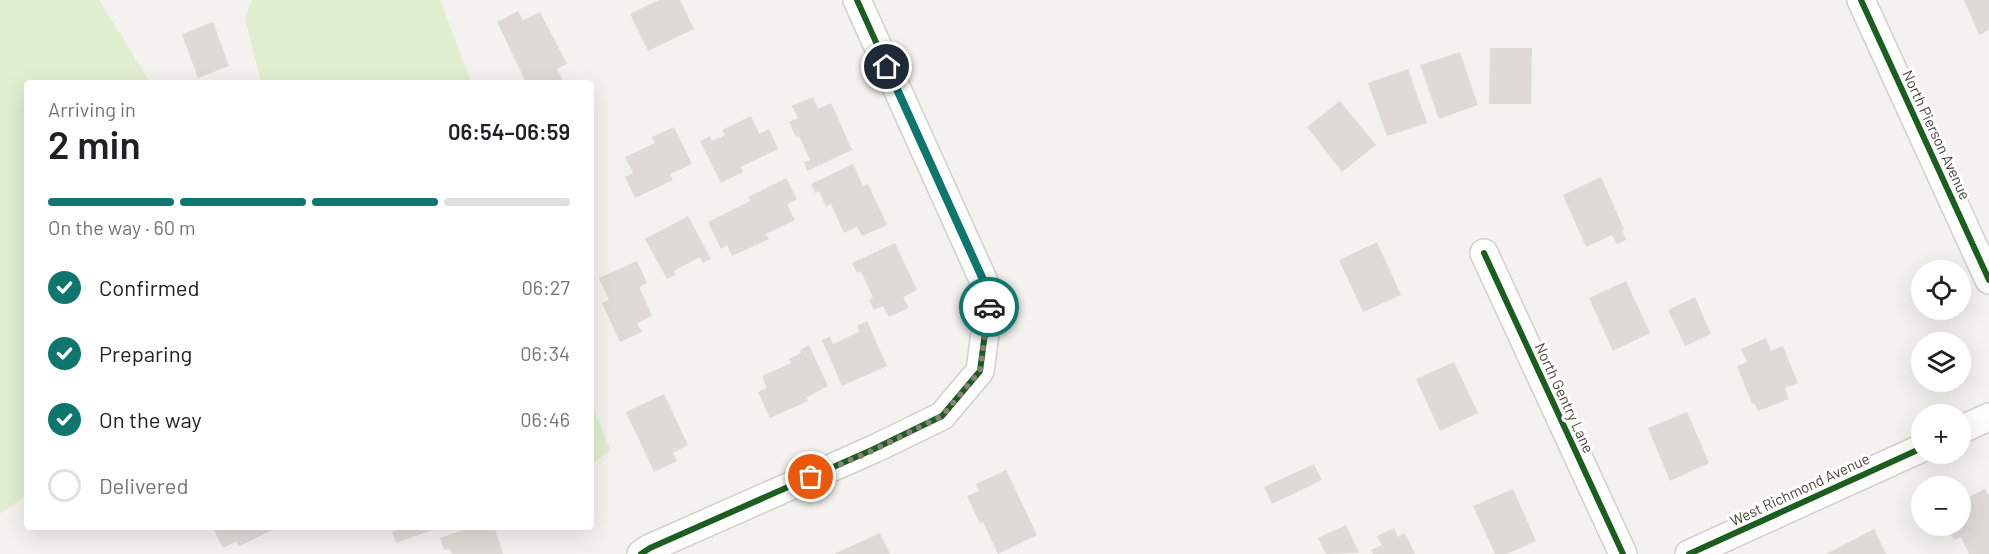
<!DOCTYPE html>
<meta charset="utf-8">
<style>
body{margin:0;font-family:Barlow,sans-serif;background:#f6f6f6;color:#202124;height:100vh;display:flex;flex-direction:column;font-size:22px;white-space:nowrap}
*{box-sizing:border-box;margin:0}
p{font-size:20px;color:#757577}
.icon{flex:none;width:33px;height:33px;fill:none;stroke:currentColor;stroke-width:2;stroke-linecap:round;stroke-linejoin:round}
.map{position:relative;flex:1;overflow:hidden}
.side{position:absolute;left:24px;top:80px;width:570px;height:450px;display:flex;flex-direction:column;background:#fff;border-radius:6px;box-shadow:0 6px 24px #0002}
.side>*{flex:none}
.buttons{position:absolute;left:1911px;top:260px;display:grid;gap:12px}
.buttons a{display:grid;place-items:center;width:60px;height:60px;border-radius:50%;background:#fff;box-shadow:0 6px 24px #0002;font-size:30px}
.pin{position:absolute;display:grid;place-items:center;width:51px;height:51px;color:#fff;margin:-26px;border:3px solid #fff;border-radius:50%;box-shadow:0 2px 6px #0007}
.courier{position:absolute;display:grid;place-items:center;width:60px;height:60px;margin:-30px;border:4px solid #0f766e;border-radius:50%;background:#fff;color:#222;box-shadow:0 2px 8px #0007}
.head em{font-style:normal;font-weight:600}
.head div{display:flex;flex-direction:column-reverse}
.head{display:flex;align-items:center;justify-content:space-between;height:102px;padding:0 24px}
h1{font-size:39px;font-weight:600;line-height:45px}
.bar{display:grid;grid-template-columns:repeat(4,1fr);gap:9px 6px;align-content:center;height:72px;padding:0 24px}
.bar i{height:8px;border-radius:4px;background:#e0e0e0}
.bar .selected{background:#0f766e}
.bar p{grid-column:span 4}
ol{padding:0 24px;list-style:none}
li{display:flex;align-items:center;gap:18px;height:66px}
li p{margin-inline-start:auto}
li .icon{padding:6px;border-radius:50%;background:#0f766e;color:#fff;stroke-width:4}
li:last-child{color:#757577}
li i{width:33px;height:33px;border:3px solid #e0e0e0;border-radius:50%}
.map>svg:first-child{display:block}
</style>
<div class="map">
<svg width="1989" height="554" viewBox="0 0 1989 554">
<rect width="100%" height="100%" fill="#f4f2ee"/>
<!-- green -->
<g fill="#e1eecf">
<polygon points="0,0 99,0 150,82 27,82 27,495 0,514"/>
<polygon points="252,0 440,0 471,82 261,82 245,18"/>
<polygon points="591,401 610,450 591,465"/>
</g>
<!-- building -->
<g fill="#dedbd6">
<polygon points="659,0 680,0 694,29 648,51 630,14"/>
<polygon points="1964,0 1989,0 1989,30 1979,35"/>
<polygon points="518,11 523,20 540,12 567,64 557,69 563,81 560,82 539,82 538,80 533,82 526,82 497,22"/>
<polygon points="213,22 229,66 198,78 182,34"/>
<polygon points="1490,48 1532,48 1531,104 1489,104"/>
<polygon points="1460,52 1478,105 1439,119 1420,65"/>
<polygon points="1408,69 1427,123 1387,136 1368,83"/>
<polygon points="813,97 818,109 831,103 852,150 807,171 804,162 810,160 799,136 796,137 789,122 798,118 792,106"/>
<polygon points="1340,101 1376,145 1342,172 1307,127"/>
<polygon points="751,116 759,134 769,129 778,149 741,167 743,172 721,183 700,141 710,136 712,141 725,135 722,130"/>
<polygon points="674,127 692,164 670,174 673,180 635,198 625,177 633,173 625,157 655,143 652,137"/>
<polygon points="853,164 863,186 868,184 887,225 862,236 857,227 844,233 831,204 826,207 819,191 815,193 811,184"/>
<polygon points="1601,177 1624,229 1622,230 1626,240 1617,244 1612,235 1586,247 1563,195"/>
<polygon points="786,178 797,199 787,204 795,220 766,234 769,239 732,256 727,245 721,249 708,222 750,201 748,197"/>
<polygon points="688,216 711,259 703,263 700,257 674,271 676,275 667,279 645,239"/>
<polygon points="1377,242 1401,295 1363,312 1339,260"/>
<polygon points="895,243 917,290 903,297 909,308 889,317 883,306 874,310 869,300 873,298 861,271 857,273 852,263"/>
<polygon points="637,261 647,283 639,287 652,316 637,323 642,332 620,342 602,303 609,300 599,278"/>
<polygon points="1626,281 1650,333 1613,351 1589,298"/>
<polygon points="1695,297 1711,334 1685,346 1668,310"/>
<polygon points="867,321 887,366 842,386 822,340 830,337 833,344 859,332 857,326"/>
<polygon points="1766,338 1771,351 1783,346 1798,383 1785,388 1789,399 1758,411 1754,403 1752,404 1737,366 1747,362 1741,349"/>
<polygon points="809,345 828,386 807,397 808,401 770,418 758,392 767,388 762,376 791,363 789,359 801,353 800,350"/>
<polygon points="1454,362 1478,413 1440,431 1416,379"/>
<polygon points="664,394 688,445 673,453 677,461 654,472 626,412"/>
<polygon points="1687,412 1709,463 1670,481 1648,428"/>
<polygon points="1314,464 1322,480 1272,504 1264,487"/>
<polygon points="1006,470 1037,535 998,554 983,522 980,524 967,496 979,491 976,484"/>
<polygon points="1513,489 1536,541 1507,554 1495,554 1473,506"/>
<polygon points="1985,489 1989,496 1989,554 1969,554 1961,537 1954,540 1946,525 1960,525 1960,501"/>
<polygon points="1346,525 1359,553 1326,554 1318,538"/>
<polygon points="217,526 281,526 239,546 237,541 223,548 213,528"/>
<polygon points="395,526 441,526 441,527 396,543 392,532 396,530"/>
<polygon points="474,526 494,526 503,554 452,554 450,549 444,550 440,538"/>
<polygon points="1394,528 1398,537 1405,533 1415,554 1373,554 1371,550 1382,545 1377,536"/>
<polygon points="1874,529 1886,554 1826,554"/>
<polygon points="880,533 890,554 834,554"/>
</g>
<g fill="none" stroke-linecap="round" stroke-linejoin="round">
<defs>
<g id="street">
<polyline points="1861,0 1989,280"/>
<polyline points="1484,253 1623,554"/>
<polyline points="1960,430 1989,417"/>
<polyline points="641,554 650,548 874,449 942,416 980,371 990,295 857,0"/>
<polyline points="1689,554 1922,448"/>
</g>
</defs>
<!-- street casing -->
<use href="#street" stroke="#d2d0cb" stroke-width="30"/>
<!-- street -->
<use href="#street" stroke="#fdfdfc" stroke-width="27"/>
<defs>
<g id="cycleway">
<polyline points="1861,0 1989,280"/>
<polyline points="1484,253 1623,554"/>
<polyline points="641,554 650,548 874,449 942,416 980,371 990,295 857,0"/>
<polyline points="1689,554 1922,448"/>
</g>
</defs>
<!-- cycleway casing -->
<use href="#cycleway" stroke="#fff" stroke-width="10"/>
<!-- cycleway -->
<use href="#cycleway" stroke="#1b5e20" stroke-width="6"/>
</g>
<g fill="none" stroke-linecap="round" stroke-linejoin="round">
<!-- done -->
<polyline stroke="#868178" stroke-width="6" stroke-dasharray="0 10.8" points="811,477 874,450 942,416 980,371 989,307"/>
<!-- route -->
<polyline stroke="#0f766e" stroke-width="8" points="887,67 990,295 989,307"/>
</g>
<g text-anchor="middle" stroke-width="6" stroke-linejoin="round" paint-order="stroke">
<!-- street labels -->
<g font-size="15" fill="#4b4439" stroke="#fff">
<text transform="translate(1936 135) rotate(65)" y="5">North Pierson Avenue</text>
<text transform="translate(1564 398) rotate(65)" y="5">North Gentry Lane</text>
<text transform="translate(1800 490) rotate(-25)" y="5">West Richmond Avenue</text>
</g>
</g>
</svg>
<div class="buttons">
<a><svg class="icon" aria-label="locate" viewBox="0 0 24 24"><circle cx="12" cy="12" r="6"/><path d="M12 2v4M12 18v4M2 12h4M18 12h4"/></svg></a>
<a><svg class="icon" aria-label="layers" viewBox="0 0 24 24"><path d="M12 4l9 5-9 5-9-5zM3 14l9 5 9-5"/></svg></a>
<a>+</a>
<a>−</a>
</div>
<div class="pin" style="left:811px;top:477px;background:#ea580c"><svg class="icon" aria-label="bag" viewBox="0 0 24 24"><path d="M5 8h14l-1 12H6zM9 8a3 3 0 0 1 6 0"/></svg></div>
<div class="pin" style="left:887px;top:67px;background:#1f2937"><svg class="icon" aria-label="home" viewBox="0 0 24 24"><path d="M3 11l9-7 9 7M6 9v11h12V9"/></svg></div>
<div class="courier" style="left:989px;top:307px"><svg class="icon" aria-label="car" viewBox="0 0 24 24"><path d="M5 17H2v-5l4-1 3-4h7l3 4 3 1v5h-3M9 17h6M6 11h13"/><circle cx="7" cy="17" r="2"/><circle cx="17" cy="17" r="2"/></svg></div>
<section class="side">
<div class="head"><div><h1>2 min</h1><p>Arriving in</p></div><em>06:54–06:59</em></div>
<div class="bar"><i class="selected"></i><i class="selected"></i><i class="selected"></i><i></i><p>On the way · 60 m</p></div>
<ol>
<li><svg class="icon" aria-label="check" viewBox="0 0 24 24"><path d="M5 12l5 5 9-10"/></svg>Confirmed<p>06:27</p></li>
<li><svg class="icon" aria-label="check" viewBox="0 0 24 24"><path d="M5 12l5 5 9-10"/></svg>Preparing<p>06:34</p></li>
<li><svg class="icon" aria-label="check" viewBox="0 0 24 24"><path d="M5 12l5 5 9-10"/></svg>On the way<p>06:46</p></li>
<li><i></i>Delivered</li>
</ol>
</section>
</div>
